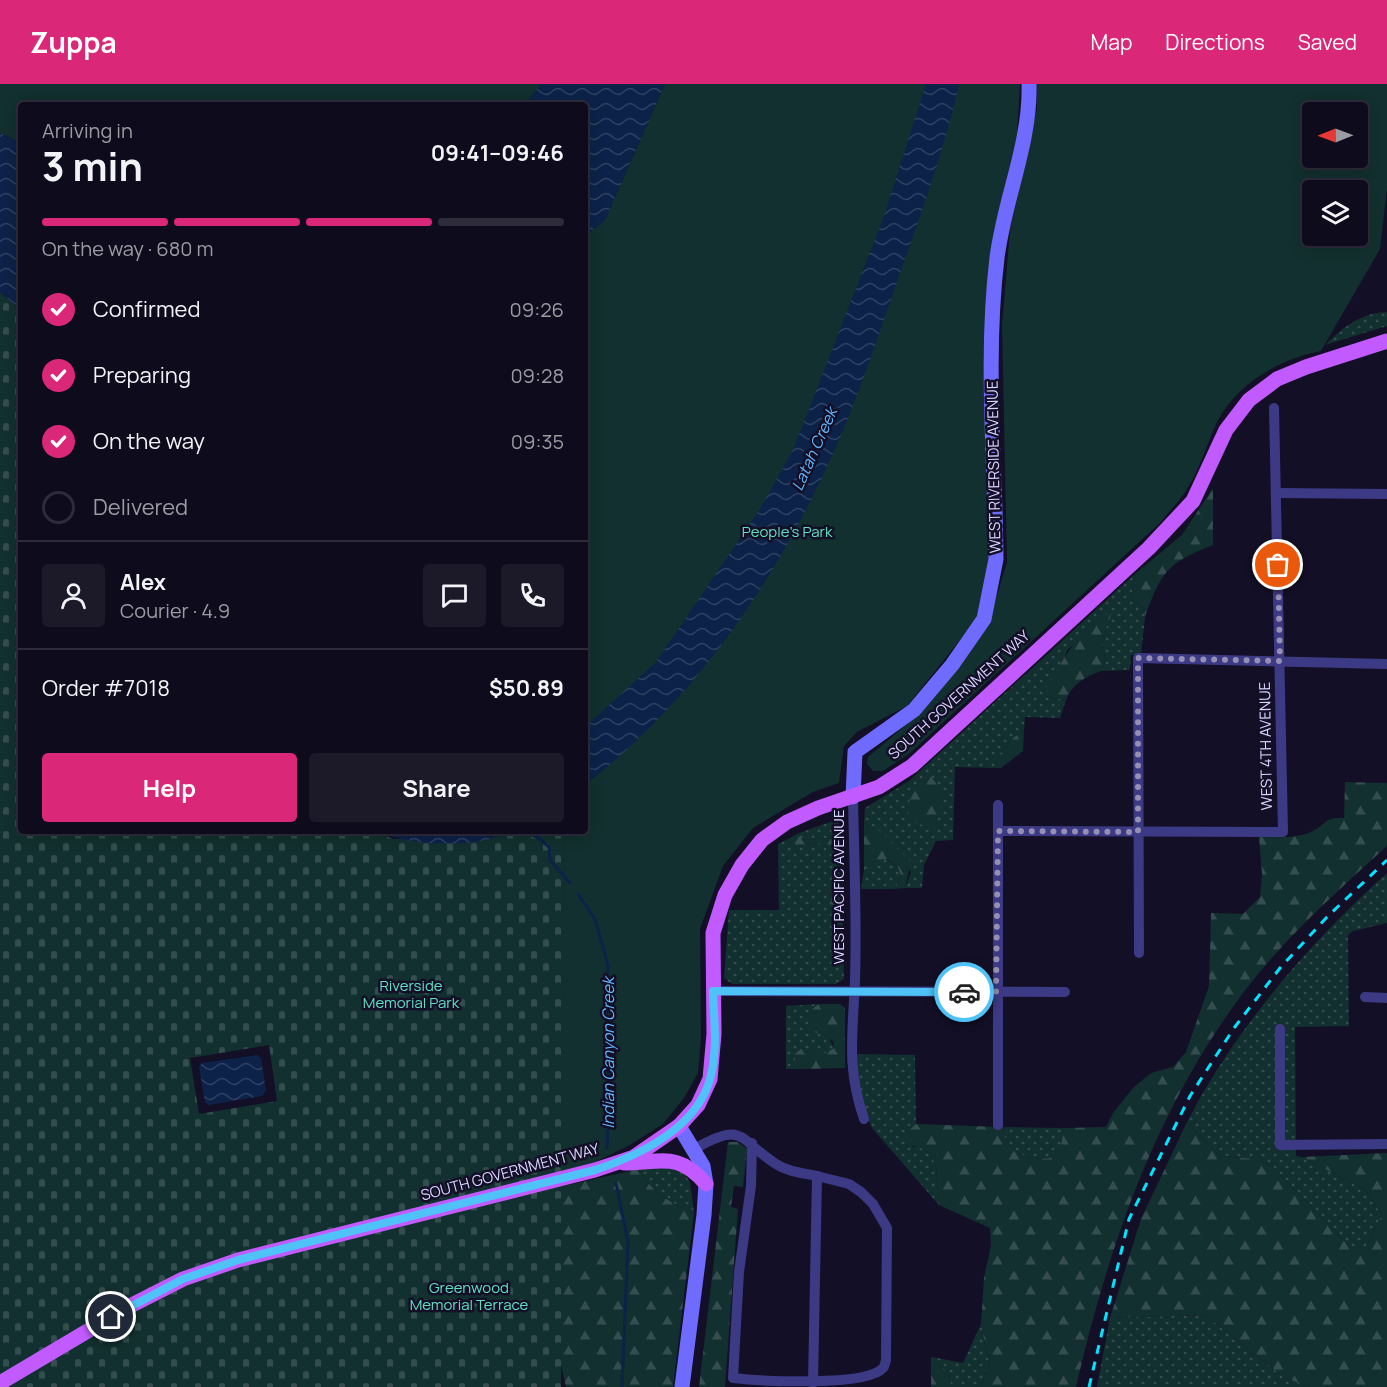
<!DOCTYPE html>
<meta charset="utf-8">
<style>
body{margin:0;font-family:Manrope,sans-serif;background:#1c1929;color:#f1f3f6;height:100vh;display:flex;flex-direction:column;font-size:22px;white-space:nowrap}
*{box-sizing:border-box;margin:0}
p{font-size:20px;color:#9b9ba3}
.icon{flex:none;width:33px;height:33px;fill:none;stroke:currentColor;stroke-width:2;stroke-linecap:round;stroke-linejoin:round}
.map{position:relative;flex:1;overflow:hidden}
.drawer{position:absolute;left:18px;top:18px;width:570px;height:732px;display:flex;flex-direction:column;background:#0e0b1c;border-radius:6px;box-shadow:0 3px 15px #0003,0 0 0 2px #2e2b3b}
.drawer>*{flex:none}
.needle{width:39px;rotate:269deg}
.fabs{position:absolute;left:1302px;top:18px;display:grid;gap:12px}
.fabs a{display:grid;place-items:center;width:66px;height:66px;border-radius:6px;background:#0e0b1c;box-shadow:0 3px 15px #0003,0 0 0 2px #2e2b3b;font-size:30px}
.pin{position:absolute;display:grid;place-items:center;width:51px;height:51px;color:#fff;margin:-26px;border:3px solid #fff;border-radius:50%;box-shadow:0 2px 6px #0007}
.courier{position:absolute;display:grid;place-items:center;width:60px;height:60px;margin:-30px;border:4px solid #4fc3f7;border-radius:50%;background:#fff;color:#222;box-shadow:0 2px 8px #0007}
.headline em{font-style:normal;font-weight:700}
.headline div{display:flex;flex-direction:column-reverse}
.headline{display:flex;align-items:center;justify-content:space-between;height:102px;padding:0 24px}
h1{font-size:39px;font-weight:700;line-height:45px}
.bar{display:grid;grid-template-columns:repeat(4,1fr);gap:9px 6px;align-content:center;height:72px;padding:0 24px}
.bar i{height:8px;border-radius:4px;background:#2e2b3b}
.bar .current{background:#db2777}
.bar p{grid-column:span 4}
.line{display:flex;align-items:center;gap:15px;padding:0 24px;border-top:2px solid #2e2b3b}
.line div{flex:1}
.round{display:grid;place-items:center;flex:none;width:63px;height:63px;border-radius:6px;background:#1c1929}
ol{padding:0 24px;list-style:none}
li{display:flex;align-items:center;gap:18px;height:66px}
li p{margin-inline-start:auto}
li .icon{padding:6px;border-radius:50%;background:#db2777;color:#fff;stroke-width:4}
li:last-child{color:#9b9ba3}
li i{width:33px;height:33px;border:3px solid #2e2b3b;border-radius:50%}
.primary-button{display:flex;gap:12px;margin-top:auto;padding:12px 24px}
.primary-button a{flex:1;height:69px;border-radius:6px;background:#db2777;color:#fff;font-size:24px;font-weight:700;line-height:69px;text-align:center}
.primary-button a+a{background:#1c1929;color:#f1f3f6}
header{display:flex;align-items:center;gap:36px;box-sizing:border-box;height:84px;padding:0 30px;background:#db2777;color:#fff}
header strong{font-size:28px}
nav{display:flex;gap:33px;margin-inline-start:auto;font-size:21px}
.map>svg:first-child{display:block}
</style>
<header>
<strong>Zuppa</strong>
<nav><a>Map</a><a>Directions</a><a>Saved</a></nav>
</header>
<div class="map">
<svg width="1387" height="1303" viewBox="0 0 1387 1303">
<defs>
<pattern id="grass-dots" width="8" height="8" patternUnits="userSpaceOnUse" patternTransform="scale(1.5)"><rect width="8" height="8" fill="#12302f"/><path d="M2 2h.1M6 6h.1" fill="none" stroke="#344d4e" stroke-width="1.8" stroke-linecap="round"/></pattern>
<pattern id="forest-firs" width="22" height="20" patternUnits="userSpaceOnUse" patternTransform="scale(1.5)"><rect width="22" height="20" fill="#12302f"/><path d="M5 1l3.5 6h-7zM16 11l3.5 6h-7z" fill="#344d4e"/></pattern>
<pattern id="cemetery-stones" width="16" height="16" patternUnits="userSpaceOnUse" patternTransform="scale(1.5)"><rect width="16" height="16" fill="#12302f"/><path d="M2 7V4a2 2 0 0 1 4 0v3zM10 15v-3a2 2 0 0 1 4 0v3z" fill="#344d4e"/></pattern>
<pattern id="water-waves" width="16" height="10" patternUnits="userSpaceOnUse" patternTransform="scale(1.5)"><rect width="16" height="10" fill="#0c2248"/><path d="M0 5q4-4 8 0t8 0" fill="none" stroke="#2f4163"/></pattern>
</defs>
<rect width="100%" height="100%" fill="#130f26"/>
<!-- grass -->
<g fill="url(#grass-dots)">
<path d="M1387 228V242L1325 261C1343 243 1360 229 1387 228Z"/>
<path d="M1136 489 1131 514 1143 525 1145 533 1141 571H1131L1130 586 1101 587 1106 576 1101 558 1111 529 1067 566 1060 585 1043 608 1048 613 1066 616 1060 634 1025 633 1024 646C1010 655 998 668 994 684L955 683 953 756 936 757 924 781 922 804H905L911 788C899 766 887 750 864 738L865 724 909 697Z"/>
<polygon points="833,737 842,741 842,755 814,754 805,756 800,754 799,749"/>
<path d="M786 756 797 762 821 759 836 775C834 787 829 803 831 815 834 838 836 839 827 863L829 866H843L844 895 836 900H732L724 894 729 826H779L778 760Z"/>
<polygon points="886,775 898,783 901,792 895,805 861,805 864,786 876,777"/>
<path d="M1387 789V839L1353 847 1348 851 1349 942 1295 943 1296 1072 1302 1073 1364 1105 1382 1131 1366 1163H1350L1272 1082 1255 1075 1220 1072 1187 1038C1236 944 1308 860 1387 789Z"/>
<polygon points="819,920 813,923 834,964 827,969 795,975 803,985 786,985 786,922"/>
<polygon points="855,970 915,971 916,1040 907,1048 913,1063 922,1063 930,1067 936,1083 939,1121 872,1044 864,1026"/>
<path d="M1003 1043 1064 1044 1062 1062 1050 1074C1027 1077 1004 1068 1003 1043Z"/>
<path d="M658 1081 681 1086 690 1098 694 1129C667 1116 655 1112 639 1085Z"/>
<polygon points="1205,1231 1285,1294 1310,1303 1097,1303 1110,1234"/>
<polygon points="981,1240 989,1280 981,1303 951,1303 949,1288 937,1280 937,1274 963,1279"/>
</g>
<!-- forest -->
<g fill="url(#forest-firs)">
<path d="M1213 404V461C1167 479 1162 487 1145 533L1143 525 1131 514 1136 489 1182 451Z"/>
<path d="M1112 528 1101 558 1106 576 1101 587C1085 593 1072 600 1066 616L1048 613 1043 608C1064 578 1076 543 1112 528Z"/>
<path d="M1024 646 1023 667 1001 684H994C998 668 1010 655 1024 646Z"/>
<path d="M930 692 944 708 935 743 917 740 907 727C909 711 918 702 930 692Z"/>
<path d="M1345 698 1387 699V762C1342 803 1297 843 1258 890 1161 1010 1110 1155 1076 1303H981L989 1280 981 1240 984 1194 991 1161 990 1144 939 1121 936 1083 930 1068C922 1063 914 1064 907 1058V1048L916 1040 1003 1043C1004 1068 1027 1077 1050 1074L1061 1062 1064 1044 1106 1043 1113 1029 1133 1004 1151 989 1173 983 1186 968 1209 902 1211 829 1243 830 1260 813 1262 790 1259 753C1276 753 1295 755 1311 748 1328 740 1322 733 1344 734Z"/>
<polygon points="864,738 879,746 911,778 905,804 895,805 901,792 898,783 887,775 876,777 864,786"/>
<path d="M799 749 800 754 805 756 814 754 842 755 843 866H829L827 863C836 839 833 839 831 815 829 803 834 787 836 775L821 759 797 762 786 756Z"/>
<path d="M819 920H840L845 924V984L803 985 795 975V970L801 965 826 969 834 964 833 957 809 945C807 935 809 925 819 920Z"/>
<polygon points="1187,1038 1220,1072 1255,1075 1272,1082 1350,1163 1366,1163 1382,1131 1364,1105 1302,1073 1387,1069 1387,1303 1310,1303 1285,1294 1205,1231 1110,1234 1141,1135"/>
<polygon points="728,1058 738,1058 747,1065 743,1103 734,1102 731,1123 738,1125 725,1303 699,1303"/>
<path d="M639 1085C655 1112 667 1116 694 1129L673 1303H566L537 1170V1108Z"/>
<polygon points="931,1273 937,1274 937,1280 949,1288 951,1303 931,1303"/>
</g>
<!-- cemetery -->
<path fill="url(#cemetery-stones)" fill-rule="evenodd" d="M0 208 21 226V747H375L393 755 504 751 511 747H565L561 1303H0ZM269 961 277 1017 199 1030 190 974Z"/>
<!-- green -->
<g fill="#12302f" fill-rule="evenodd">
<polygon points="0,0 541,0 525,21 21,21 21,59 0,49"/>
<polygon points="665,0 1020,0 1017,51 993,151 990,478 980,531 907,622 857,648 844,662 839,699 813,708 753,744 723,782 700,845 701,954 698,989 684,1014 663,1040 630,1061 561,1095 565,747 585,747 585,152 605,136"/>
<path d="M1037 0H1387V105L1380 165 1321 267C1280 275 1237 299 1217 338 1207 360 1200 385 1187 405 1180 417 1169 427 1161 438L910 669 883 687H873L867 680 868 673 919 630 990 535 1007 478 1002 241 1010 147 1037 24ZM1312 28H1358V74H1312ZM1312 106H1358V152H1312Z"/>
</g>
<!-- water -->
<g fill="url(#water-waves)">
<polygon points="541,0 665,0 605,136 585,152 585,21 525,21"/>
<path d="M926 0H959C944 69 918 137 895 204 878 252 862 302 842 349 784 485 702 609 585 701V643L656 578 760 425 793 366 883 135Z"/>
<polygon points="0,49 21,59 21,226 0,208"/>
<path d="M375 747H511C476 766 411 762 375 747Z"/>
<polygon points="257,971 261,974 266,1007 262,1012 209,1021 205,1018 199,983 202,979"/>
</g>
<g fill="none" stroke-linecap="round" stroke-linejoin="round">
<!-- stream -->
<g stroke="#0c2248" stroke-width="3">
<polyline points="523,747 537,753 549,763 550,776 570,799"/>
<polyline points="578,810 595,835 608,881 606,963 610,1005 607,1064"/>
<polyline points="616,1099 628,1158 622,1303"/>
</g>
<!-- street -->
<g stroke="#3d3a85" stroke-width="10">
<polyline points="1278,409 1387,410"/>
<path d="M853 713C854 773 857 835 855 896 853 950 846 982 864 1035"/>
<polyline points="998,747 1283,748 1274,324"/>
<polyline points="1139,869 1138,574 1387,580"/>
<polyline points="713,907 1065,908"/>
<polyline points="1365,913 1387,914"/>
<polyline points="1280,945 1280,1061 1387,1060"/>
<polyline points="998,1041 998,721"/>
<path d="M752 1059 751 1102 739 1188 733 1294C759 1297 867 1303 883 1284 885 1282 885 1279 886 1276L887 1144 873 1120 861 1108 849 1100 817 1092"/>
<path d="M694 1065C745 1036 737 1055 776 1080 788 1088 803 1089 817 1092L813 1299"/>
</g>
<!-- secondary -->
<g stroke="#6f6bff" stroke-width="15">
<path d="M853 713 855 668 914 626 952 581 984 535 996 475C995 375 985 273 997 174 1004 116 1031 58 1029 0"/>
<polyline points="679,1042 703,1082 706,1100 704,1131 682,1303"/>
</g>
<!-- primary -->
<g stroke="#c25bff" stroke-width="15">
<path d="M624 1079C661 1079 678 1067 706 1100"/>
<polyline points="0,1299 128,1223 183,1195 238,1176 595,1086 634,1073 679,1042 698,1021 710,995 714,950 713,849 725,811 742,781 762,756 787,738 818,724 879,703 912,682 1149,464 1193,417 1226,346 1249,316 1277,295 1306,283 1387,257"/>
</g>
<!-- rail -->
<polyline stroke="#00e5ff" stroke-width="3" stroke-dasharray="9 8" stroke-linecap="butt" points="1089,1303 1129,1135 1190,1012 1234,944 1280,884 1327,833 1387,776"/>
</g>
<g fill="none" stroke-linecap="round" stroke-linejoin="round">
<!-- done -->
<polyline stroke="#948fb3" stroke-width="6" stroke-dasharray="0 10.8" points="964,908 996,908 998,747 1138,748 1138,574 1280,577 1278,481"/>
<!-- route -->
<path stroke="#4fc3f7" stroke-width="8" d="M111 1233 183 1195 238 1176 595 1086C640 1071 696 1045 710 995 718 968 714 935 713 907L964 908"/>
</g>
<g text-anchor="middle" stroke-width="5" stroke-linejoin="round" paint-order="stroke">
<!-- street labels -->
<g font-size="15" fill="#d9d4ff" stroke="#130f26">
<text transform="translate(994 383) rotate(-91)" y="5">WEST RIVERSIDE AVENUE</text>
<text transform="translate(959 611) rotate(-42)" y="5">SOUTH GOVERNMENT WAY</text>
<text transform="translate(1266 662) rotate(-91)" y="5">WEST 4TH AVENUE</text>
<text transform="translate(839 803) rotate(-90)" y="5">WEST PACIFIC AVENUE</text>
<text transform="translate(510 1088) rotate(-15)" y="5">SOUTH GOVERNMENT WAY</text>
</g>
<!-- park labels -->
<g font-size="15" fill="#5fe0c0" stroke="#130f26">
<text x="787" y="453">People's Park</text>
<text x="411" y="907">Riverside<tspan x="411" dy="17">Memorial Park</tspan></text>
<text x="469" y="1209">Greenwood<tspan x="469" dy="17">Memorial Terrace</tspan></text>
</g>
<!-- water labels -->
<g font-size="16" font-style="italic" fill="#62b6ff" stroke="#130f26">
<text transform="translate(814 365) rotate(-66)" y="6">Latah Creek</text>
<text transform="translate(608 969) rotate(-90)" y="6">Indian Canyon Creek</text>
</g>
</g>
</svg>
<div class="fabs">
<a><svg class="needle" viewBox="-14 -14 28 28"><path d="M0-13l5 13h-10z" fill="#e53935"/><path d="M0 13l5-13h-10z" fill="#9b9ba3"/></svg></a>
<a><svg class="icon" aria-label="layers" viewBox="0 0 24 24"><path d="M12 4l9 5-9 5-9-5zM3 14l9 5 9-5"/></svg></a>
</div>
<div class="pin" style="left:1278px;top:481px;background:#ea580c"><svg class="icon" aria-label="bag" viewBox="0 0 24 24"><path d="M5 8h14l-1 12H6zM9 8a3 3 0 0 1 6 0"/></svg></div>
<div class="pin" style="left:111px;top:1233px;background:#1f2937"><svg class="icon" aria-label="home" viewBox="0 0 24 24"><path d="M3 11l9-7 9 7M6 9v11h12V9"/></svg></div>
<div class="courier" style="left:964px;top:908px"><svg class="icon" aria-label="car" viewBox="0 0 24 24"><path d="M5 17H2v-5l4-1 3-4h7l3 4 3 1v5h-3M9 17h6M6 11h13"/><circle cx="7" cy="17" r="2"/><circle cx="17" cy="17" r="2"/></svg></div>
<section class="drawer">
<div class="headline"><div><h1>3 min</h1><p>Arriving in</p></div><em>09:41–09:46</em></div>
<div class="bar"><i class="current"></i><i class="current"></i><i class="current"></i><i></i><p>On the way · 680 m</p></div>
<ol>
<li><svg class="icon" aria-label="check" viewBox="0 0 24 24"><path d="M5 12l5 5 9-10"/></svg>Confirmed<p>09:26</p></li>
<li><svg class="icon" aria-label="check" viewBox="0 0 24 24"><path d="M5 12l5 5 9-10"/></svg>Preparing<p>09:28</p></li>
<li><svg class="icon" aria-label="check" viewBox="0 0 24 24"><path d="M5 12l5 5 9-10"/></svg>On the way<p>09:35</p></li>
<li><i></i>Delivered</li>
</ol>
<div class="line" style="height:108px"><a class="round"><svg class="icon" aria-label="person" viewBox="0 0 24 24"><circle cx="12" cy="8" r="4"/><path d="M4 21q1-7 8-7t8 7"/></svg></a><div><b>Alex</b><p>Courier · 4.9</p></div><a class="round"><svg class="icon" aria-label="chat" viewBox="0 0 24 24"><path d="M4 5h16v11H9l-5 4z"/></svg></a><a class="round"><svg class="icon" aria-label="phone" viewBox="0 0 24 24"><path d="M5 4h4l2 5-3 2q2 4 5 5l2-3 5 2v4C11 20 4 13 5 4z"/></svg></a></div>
<div class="line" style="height:78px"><div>Order #7018</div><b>$50.89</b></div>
<div class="primary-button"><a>Help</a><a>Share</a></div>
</section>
</div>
